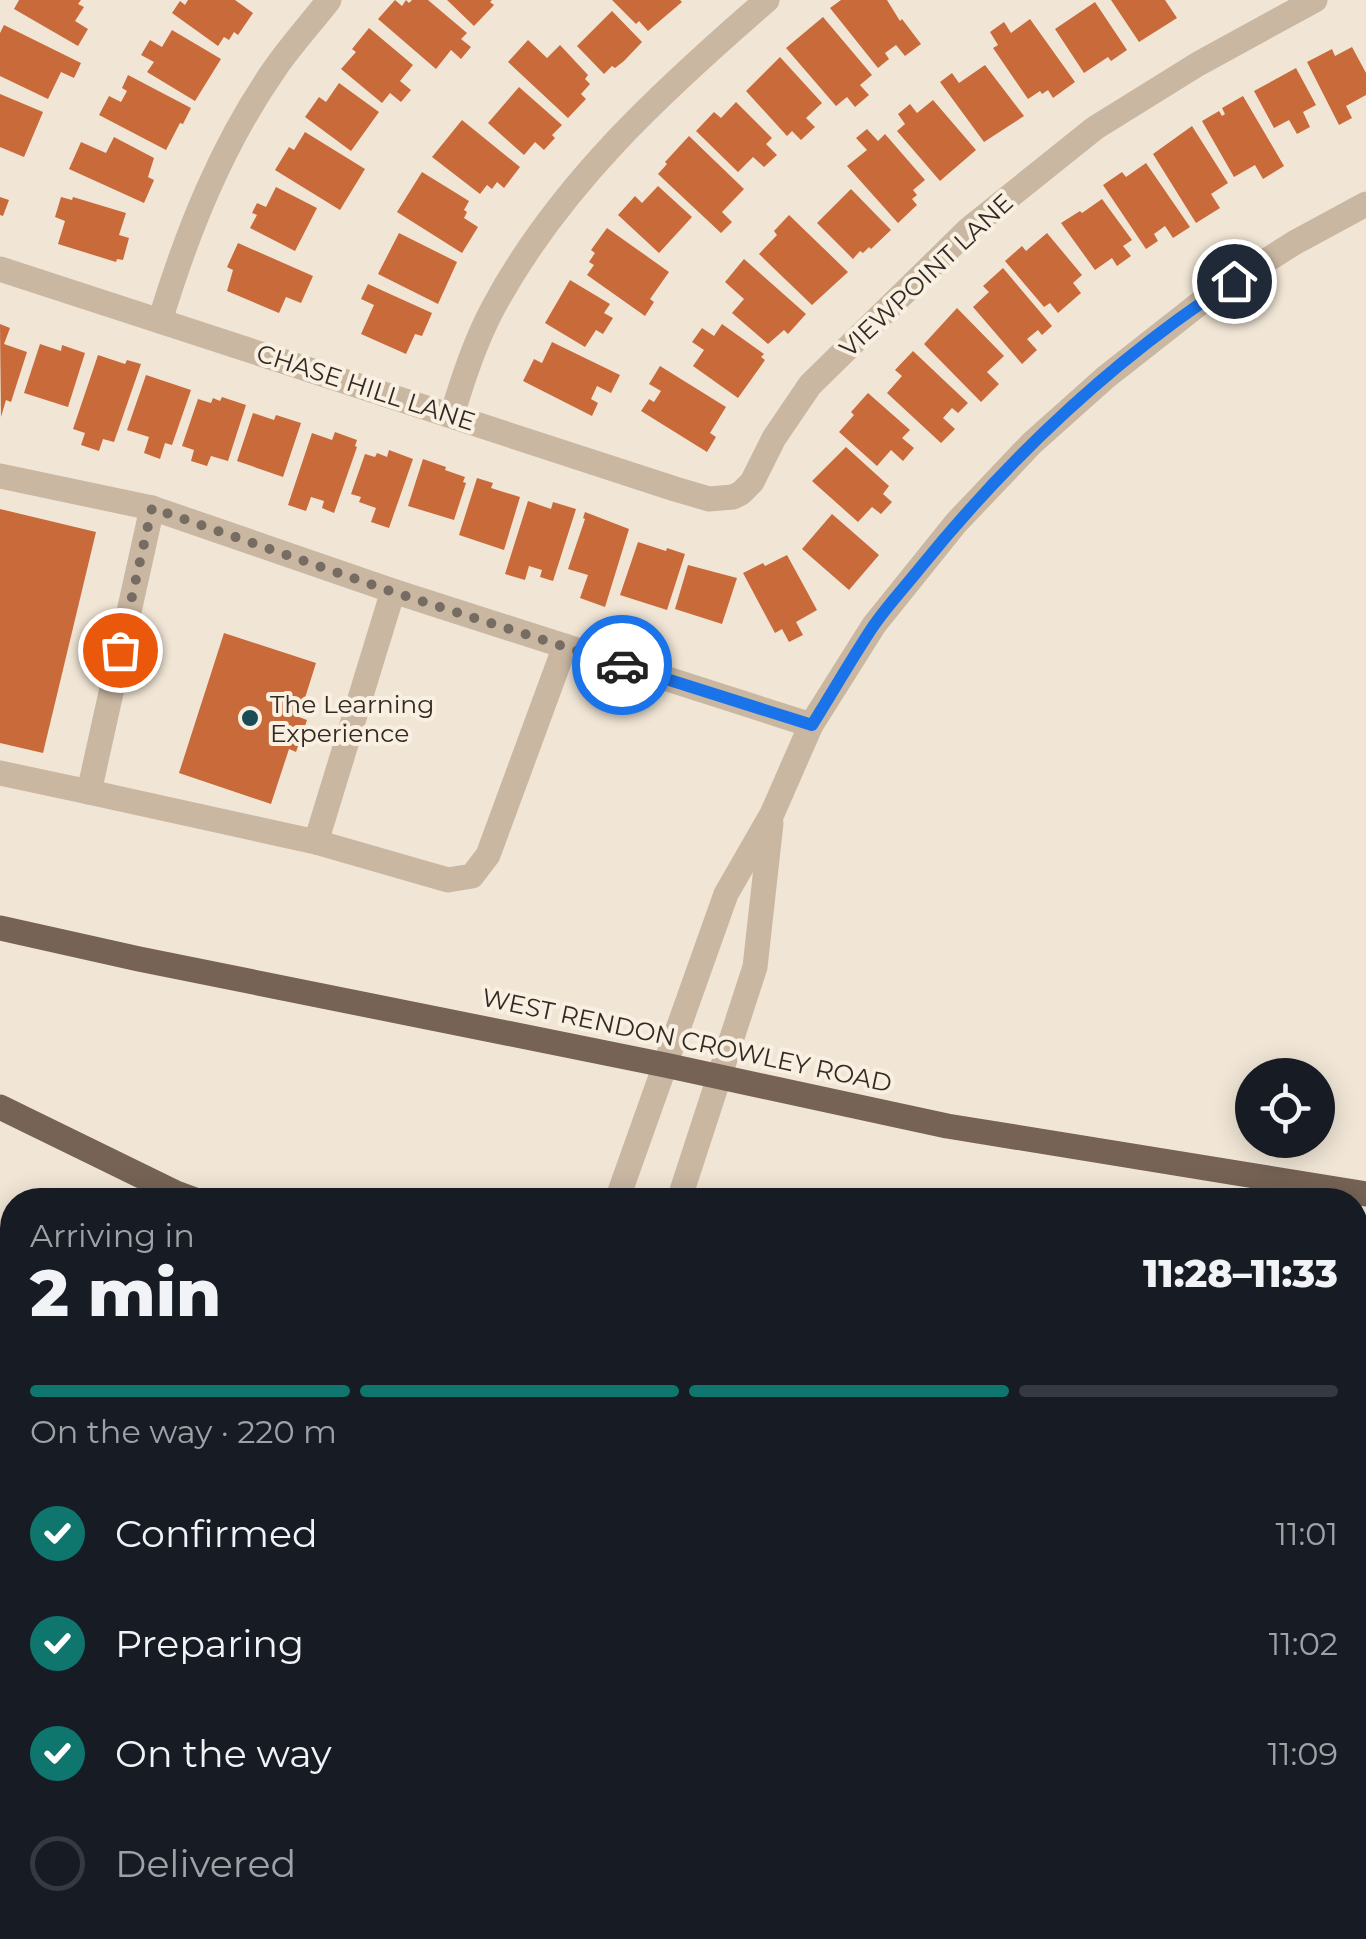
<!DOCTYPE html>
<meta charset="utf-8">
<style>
body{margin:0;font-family:Montserrat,sans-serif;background:#242831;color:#f1f3f6;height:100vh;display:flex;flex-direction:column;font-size:38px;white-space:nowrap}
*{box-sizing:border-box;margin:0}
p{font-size:32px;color:#9ea1a6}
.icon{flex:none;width:55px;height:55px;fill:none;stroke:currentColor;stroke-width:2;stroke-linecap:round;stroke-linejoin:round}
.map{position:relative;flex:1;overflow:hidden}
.panel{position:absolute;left:0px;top:1188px;width:1368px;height:752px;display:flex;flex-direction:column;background:#171b24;border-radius:40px 40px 0 0;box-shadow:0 5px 25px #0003}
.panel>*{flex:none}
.controls{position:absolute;left:1235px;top:1058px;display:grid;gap:20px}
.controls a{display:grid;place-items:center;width:100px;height:100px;border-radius:50%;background:#171b24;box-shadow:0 5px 25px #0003;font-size:50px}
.pin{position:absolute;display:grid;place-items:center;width:85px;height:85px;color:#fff;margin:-42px;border:5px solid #fff;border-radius:50%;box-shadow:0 2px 10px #0007}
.courier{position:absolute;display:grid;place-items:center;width:100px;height:100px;margin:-50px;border:8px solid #1a73e8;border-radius:50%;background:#fff;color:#222;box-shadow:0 2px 12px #0007}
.head em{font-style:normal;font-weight:800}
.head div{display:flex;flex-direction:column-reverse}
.head{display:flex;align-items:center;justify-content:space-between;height:170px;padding:0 30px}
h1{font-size:65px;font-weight:800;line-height:75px}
.bar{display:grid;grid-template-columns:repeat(4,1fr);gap:15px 10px;align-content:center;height:120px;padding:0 30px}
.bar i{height:12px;border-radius:8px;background:#363941}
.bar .selected{background:#0f766e}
.bar p{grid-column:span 4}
ol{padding:0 30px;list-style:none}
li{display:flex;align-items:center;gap:30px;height:110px}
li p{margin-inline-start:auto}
li .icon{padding:10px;border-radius:50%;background:#0f766e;color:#fff;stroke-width:4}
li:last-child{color:#9ea1a6}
li i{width:55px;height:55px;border:5px solid #363941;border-radius:50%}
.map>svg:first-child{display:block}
</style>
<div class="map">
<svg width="1366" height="1939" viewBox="0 0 1366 1939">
<rect width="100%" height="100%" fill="#f1e6d6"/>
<!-- green -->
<polygon fill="#aec096" points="1355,1587 1366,1591 1366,1939 527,1939 492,1928 1355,1928"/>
<!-- building -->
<g fill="#c96a3b">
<polygon points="19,0 81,0 78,4 84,7 75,21 88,29 78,46 14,9"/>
<polygon points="188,0 235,0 253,13 238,35 234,32 229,40 224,37 218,46 172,13 180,1 185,5"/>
<polygon points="395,0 402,6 406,0 409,3 412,0 428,0 467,33 461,39 471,47 461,59 451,50 436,69 378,19"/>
<polygon points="447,0 492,0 490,2 494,5 474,26"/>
<polygon points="612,0 680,0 682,2 648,31 639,21 636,24"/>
<polygon points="841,0 887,0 900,21 902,19 921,44 905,56 896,45 885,53 889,59 878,68 830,8"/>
<polygon points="1111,0 1165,0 1177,18 1139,42"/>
<polygon points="1095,2 1127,50 1111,61 1108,57 1084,73 1055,29"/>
<polygon points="612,11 642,42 624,61 615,68 612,66 604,74 577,46"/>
<polygon points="823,17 872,75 860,85 869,95 855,107 847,97 836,106 786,48"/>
<polygon points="1030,19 1075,82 1053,98 1048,90 1042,94 1040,91 1028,99 993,48 998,45 990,32 1004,22 1011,33"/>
<polygon points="4,25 81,63 74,78 61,72 48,99 0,76 0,33"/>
<polygon points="369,28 413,65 400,81 411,90 401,102 390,93 382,103 341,69 356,52 352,49"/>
<polygon points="172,30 221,59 195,101 147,72 154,62 141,55 150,40 162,47"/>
<polygon points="528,40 547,58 560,45 588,75 585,79 590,84 581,94 586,99 568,118 508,62"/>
<polygon points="1352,47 1366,73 1366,95 1346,106 1352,118 1339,125 1307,62 1332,49 1335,56"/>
<polygon points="780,57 822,103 806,118 815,127 801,140 792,131 787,136 746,91"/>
<polygon points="985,65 1024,116 984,142 940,82 952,73 959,83"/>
<polygon points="1296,68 1316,105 1303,112 1310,127 1297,134 1289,120 1274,128 1254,91"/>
<polygon points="128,75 191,108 183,124 180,123 166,150 99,115 109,96 121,102 127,91 122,88"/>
<polygon points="339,83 379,112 351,151 305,117 319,97 326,102"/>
<polygon points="519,87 562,125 552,135 555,138 544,150 535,142 524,155 488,123"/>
<polygon points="0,94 43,112 24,157 0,147"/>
<polygon points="1243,96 1284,166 1263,179 1255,165 1234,177 1202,121 1219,111 1222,116 1225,114 1222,108"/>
<polygon points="933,100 976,150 940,181 897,131 905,124 898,114 910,104 917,113"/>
<polygon points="736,102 772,138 766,144 777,155 764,167 753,157 738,172 696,131 714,112 721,118"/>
<polygon points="462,120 520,167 504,188 497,182 492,189 487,185 480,194 432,157"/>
<polygon points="1192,126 1228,183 1211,194 1220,208 1196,223 1153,154"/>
<polygon points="867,129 878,141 885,134 925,180 913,190 917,195 912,199 917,205 898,223 847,166 867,150 856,138"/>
<polygon points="305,132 365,169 340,210 275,170 289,147 294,150"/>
<polygon points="689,136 744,189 722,212 732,222 721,233 658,174 667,164 665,162"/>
<polygon points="114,137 154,158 148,177 154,180 144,203 69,169 81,142 106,153"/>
<polygon points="1146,163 1190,227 1173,238 1165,226 1154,234 1158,241 1146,249 1103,185 1122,172 1126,177"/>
<polygon points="422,172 469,201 464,210 467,212 464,218 478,227 462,253 397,212"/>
<polygon points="658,186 692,217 659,253 618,215 635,196 642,203"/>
<polygon points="276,187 317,208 295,251 250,228 257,215 252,213 257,203 266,207"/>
<polygon points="851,189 891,230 871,249 869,247 863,253 860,251 853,259 817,223"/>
<polygon points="0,197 9,200 3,216 0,215"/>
<polygon points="61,197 72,200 73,197 126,213 119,235 129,238 123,260 117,259 116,262 58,244 65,221 55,217"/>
<polygon points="1102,199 1132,240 1123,246 1131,256 1117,266 1112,258 1095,270 1061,223 1080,211 1082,213"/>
<polygon points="789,215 848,272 812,305 759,254 777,235 774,231"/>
<polygon points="607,228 669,272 650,299 654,302 645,316 587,275 594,265 589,262 595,253 591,250"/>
<polygon points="399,233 457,262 438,304 378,274"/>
<polygon points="1047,233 1082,275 1073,283 1081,293 1058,313 1050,303 1044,307 1005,261 1022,246 1026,251"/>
<polygon points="238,243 313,276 301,303 286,297 279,313 227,291 233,270 227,267"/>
<polygon points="744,259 806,314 788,334 784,330 768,344 732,313 744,299 725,282"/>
<polygon points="1003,268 1052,326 1042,335 1038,330 1027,339 1037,350 1022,364 973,307 989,292 983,286"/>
<polygon points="570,280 610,304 604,313 613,318 603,334 596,330 585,347 545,323"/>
<polygon points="368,284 432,313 422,336 415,334 406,354 361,334 374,305 361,299"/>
<polygon points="957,308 1004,356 987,372 999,384 981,402 924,344"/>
<polygon points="0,324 10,328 4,344 27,352 11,402 6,400 1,417"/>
<polygon points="722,324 764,354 761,357 765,360 738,398 693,366 704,350 692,342 702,328 714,336"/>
<polygon points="552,342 620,375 611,393 597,386 591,399 598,403 592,416 523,381 534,359 542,363"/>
<polygon points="40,344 61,351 62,345 85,353 68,407 24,393"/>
<polygon points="913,351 968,403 958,413 952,408 943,418 955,429 941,443 887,393 902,376 895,370"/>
<polygon points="98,355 125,364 127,360 141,364 114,442 103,439 99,451 81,445 85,433 73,429"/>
<polygon points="660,366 726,407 710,433 716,437 707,452 641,411 649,399 654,402 661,391 649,384"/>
<polygon points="146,375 191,390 172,445 165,443 160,459 144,453 149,437 127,430"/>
<polygon points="868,393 910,430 902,438 914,448 903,461 891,450 877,466 839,432 854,415 851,412"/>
<polygon points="222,397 246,405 228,461 211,456 207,466 191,461 194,450 182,446 198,399 211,403 213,398 220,401"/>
<polygon points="253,413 274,420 276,415 301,423 283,477 237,461"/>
<polygon points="335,432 357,440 355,446 357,447 334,513 322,508 324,501 311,497 306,511 288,505 312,433 332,440"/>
<polygon points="846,447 889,486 883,494 892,502 881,514 872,507 858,522 812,481"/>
<polygon points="389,450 413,459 389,528 371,522 376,508 359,502 361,497 351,494 365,454 375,457 377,453 387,457"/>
<polygon points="423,459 446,467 445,470 465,477 463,482 466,483 454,520 408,506"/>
<polygon points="477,478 493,483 491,488 520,497 504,550 459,535"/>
<polygon points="528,501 551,509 553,502 576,509 553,581 540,577 542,570 529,566 525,580 505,574"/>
<polygon points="0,509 96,532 43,753 0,743"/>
<polygon points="585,512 629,529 605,607 580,598 588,575 568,569 585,519 583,518"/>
<polygon points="832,514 879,555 849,590 802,549"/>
<polygon points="638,542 666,551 667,548 685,554 667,610 620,595"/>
<polygon points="787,555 817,610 796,622 803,635 789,642 782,629 775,633 743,573 763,563 765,566"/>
<polygon points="688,565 737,578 722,624 675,609"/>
<polygon points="224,633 316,663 299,717 307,720 296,752 289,749 271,804 179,773"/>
<polygon points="0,1331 5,1333 4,1340 12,1343 12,1407 0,1403"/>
<polygon points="1355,1725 1366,1728 1366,1922 1355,1918"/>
<polygon points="12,1738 12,1820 0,1814 0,1749 2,1745 8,1748"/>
</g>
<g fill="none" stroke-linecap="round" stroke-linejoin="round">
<!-- minor -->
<g stroke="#c9b7a2" stroke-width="25">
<polyline points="0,269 675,489 709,499 733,497 741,493 752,482 774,438 810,385 969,229 1095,128 1198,64 1315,0"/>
<path d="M160 321C187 232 222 144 276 67 292 44 312 22 329 0"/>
<path d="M452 415C463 379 475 342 493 308 559 185 663 90 767 0"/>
<polyline points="0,476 152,508 393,591 811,725"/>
<polyline points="0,773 89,792 152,508"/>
<polyline points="89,792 316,842 393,591"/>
<polyline points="316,842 448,880 472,876 488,855 565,646"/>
<polyline points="617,1200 726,894 772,814 811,725 874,625 956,523 1032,443 1106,377 1204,300 1294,243 1366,204"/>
<polyline points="679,1200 755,967 771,823"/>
<polyline points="0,1279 12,1283"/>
<polyline points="0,1632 12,1599"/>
<polyline points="1355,1666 1366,1669"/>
<polyline points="0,1889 12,1893"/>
<polyline points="120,1928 155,1939"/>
<polyline points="350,1928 368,1933 425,1937"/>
<polyline points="1274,1928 1310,1939"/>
<polyline points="249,1939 253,1928"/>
<polyline points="1181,1939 1185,1928"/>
</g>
<!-- major -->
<g stroke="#766355" stroke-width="25">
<polyline points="0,928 139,959 665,1065 947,1126 1366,1194"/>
<polyline points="0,1107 176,1193 195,1200"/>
<polyline points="1355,1453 1366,1454"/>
<polyline points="1355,1553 1366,1557"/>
</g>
</g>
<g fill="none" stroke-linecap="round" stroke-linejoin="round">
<!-- done -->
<polyline stroke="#766c62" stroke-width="10" stroke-dasharray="0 18" points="120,650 152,508 393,592 622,665"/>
<!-- route -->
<path stroke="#1a73e8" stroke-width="12" d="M622 665 812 725C832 693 851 660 872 628 886 607 904 588 920 568 1009 458 1115 358 1234 281"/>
</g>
<!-- markers -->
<circle fill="#1a4c55" stroke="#f9f0e2" stroke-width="4" cx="250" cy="718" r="10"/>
<g text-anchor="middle" stroke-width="8" stroke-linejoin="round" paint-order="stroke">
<!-- street labels -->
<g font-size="25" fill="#332a24" stroke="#f9f0e2">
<text transform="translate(926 275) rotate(-43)" y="9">VIEWPOINT LANE</text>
<text transform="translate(366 387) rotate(18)" y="9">CHASE HILL LANE</text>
<text transform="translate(687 1040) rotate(12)" y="9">WEST RENDON CROWLEY ROAD</text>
</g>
<!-- poi labels -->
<g font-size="25" fill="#332a24" stroke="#f9f0e2" text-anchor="start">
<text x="270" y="713">The Learning<tspan x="270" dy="29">Experience</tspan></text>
</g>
</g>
</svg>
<div class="controls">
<a><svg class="icon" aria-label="locate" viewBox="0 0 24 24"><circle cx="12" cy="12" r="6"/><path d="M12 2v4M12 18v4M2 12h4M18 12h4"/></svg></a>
</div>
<div class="pin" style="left:120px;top:650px;background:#ea580c"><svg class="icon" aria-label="bag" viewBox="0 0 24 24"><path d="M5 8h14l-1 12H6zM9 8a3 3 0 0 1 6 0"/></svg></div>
<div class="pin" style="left:1234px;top:281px;background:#1f2937"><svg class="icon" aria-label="home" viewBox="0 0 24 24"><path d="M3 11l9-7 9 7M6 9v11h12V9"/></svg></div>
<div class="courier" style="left:622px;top:665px"><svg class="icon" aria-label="car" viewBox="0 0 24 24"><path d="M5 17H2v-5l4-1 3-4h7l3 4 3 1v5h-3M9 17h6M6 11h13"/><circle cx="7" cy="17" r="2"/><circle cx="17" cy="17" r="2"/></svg></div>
<section class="panel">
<div class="head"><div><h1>2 min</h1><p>Arriving in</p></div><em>11:28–11:33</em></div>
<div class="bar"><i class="selected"></i><i class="selected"></i><i class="selected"></i><i></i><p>On the way · 220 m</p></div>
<ol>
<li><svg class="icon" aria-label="check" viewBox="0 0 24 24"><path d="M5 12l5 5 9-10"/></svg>Confirmed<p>11:01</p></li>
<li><svg class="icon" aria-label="check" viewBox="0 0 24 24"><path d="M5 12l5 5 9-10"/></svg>Preparing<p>11:02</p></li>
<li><svg class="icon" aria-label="check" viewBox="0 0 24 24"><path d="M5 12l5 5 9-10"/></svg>On the way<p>11:09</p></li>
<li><i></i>Delivered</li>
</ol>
</section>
</div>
